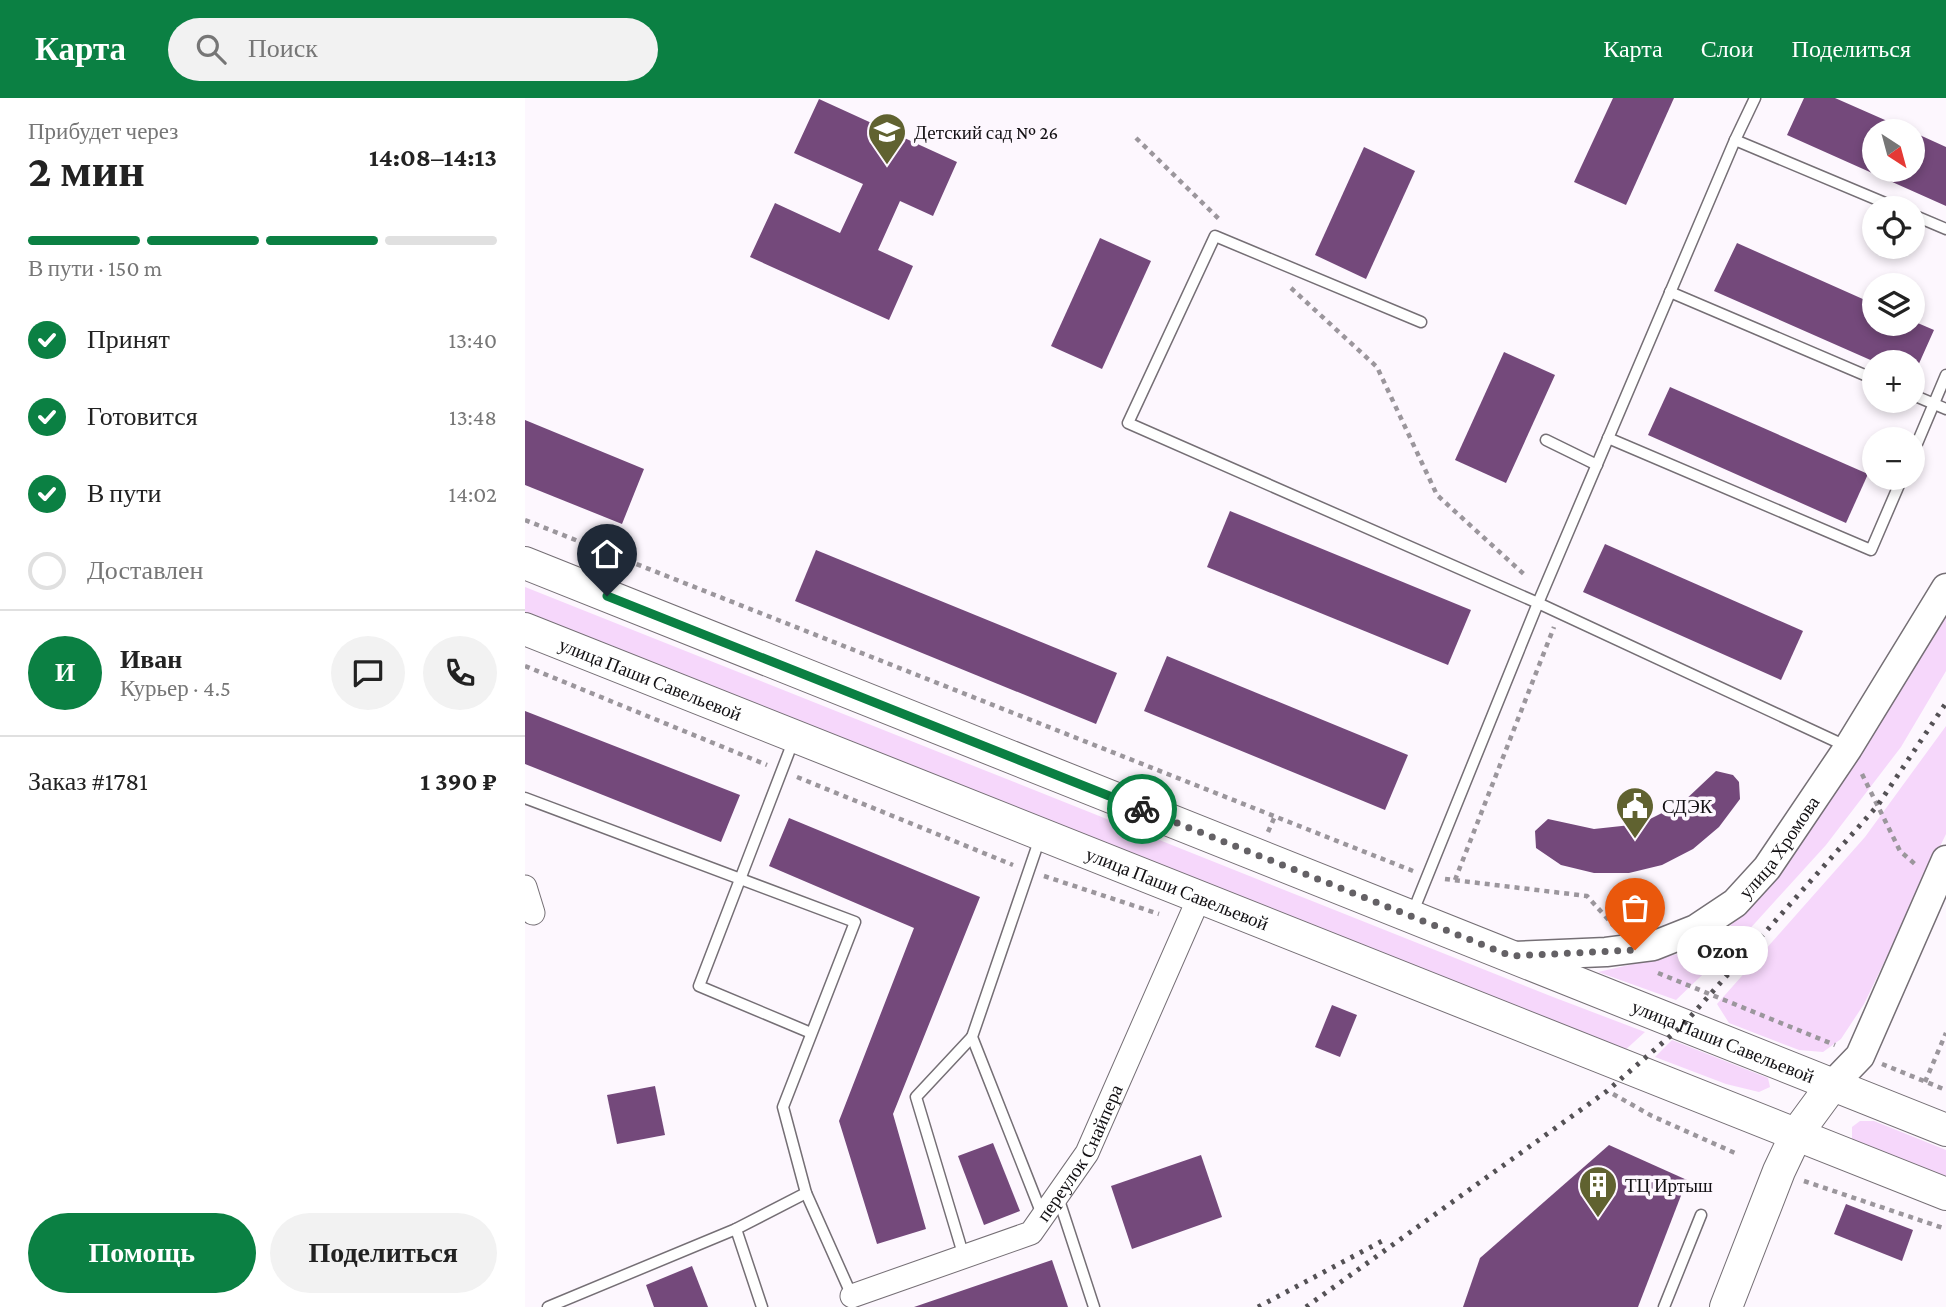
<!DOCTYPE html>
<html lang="ru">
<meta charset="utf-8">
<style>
body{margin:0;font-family:"Crimson Pro",serif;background:#f2f2f2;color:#222;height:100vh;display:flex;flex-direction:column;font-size:26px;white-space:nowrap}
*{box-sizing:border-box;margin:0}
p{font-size:23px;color:#767676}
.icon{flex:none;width:38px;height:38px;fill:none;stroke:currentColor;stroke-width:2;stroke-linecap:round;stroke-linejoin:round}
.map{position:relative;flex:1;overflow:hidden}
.sheet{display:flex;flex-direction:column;background:#fff;width:525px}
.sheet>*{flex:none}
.needle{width:46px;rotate:144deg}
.tools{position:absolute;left:1337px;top:21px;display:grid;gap:14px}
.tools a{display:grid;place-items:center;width:63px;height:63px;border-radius:50%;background:#fff;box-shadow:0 4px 10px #0003;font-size:35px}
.pin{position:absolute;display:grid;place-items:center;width:60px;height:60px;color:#fff;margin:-72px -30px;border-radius:50% 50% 50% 0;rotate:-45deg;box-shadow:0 0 7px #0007}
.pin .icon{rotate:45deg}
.courier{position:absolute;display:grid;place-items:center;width:70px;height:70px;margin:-35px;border:5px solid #0b8043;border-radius:50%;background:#fff;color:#222;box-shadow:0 2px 9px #0007}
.bubble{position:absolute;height:49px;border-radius:24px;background:#fff;box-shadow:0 4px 10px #0003;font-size:23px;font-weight:700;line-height:49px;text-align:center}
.overview em{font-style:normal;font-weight:700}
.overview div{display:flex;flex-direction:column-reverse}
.overview{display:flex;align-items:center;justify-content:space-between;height:119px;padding:0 28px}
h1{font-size:46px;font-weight:700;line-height:52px}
.bar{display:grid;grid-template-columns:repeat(4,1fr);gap:10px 7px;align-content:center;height:84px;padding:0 28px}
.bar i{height:9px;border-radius:5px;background:#e0e0e0}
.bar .current{background:#0b8043}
.bar p{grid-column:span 4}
.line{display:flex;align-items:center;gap:18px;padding:0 28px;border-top:2px solid #e0e0e0}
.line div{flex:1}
.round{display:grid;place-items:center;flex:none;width:74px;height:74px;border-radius:37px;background:#f2f2f2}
ol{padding:0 28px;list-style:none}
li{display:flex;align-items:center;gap:21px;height:77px}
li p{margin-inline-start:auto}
li .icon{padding:7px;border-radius:50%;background:#0b8043;color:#fff;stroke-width:4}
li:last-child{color:#767676}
li i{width:38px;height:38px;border:4px solid #e0e0e0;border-radius:50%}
.button{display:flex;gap:14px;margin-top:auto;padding:14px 28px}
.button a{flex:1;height:80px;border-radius:42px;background:#0b8043;color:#fff;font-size:28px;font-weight:700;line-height:80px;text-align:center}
.button a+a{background:#f2f2f2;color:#222}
header{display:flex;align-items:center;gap:42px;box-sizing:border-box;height:98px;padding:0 35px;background:#0b8043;color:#fff}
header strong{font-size:33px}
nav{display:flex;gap:38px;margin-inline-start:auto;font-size:24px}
.search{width:490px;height:63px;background:#f2f2f2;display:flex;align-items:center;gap:18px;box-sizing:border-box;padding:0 24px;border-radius:38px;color:#767676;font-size:26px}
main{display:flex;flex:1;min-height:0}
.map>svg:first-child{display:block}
</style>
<header>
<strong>Карта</strong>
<div class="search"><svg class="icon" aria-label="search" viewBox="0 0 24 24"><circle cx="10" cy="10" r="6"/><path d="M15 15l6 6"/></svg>Поиск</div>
<nav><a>Карта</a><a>Слои</a><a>Поделиться</a></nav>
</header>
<main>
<section class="sheet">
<div class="overview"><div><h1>2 мин</h1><p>Прибудет через</p></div><em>14:08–14:13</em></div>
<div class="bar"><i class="current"></i><i class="current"></i><i class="current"></i><i></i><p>В пути · 150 m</p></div>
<ol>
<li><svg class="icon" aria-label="check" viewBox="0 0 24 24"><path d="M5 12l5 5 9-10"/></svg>Принят<p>13:40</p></li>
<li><svg class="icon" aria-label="check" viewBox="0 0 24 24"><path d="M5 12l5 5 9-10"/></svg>Готовится<p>13:48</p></li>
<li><svg class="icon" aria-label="check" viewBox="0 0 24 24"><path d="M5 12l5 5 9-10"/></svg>В пути<p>14:02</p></li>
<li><i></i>Доставлен</li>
</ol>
<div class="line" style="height:126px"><b class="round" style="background:#0b8043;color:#fff">И</b><div><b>Иван</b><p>Курьер · 4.5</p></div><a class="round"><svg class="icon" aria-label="chat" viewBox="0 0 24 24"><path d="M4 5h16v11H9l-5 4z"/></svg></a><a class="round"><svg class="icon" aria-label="phone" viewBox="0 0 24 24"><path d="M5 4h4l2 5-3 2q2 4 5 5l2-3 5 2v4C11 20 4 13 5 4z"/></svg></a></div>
<div class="line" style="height:91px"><div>Заказ #1781</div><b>1 390 ₽</b></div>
<div class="button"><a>Помощь</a><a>Поделиться</a></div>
</section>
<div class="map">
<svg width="1421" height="1209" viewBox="0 0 1421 1209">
<rect width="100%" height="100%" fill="#fdf7fe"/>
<!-- green -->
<g fill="#f6d7fb">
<polygon points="0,489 1028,899 1120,934 1098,954 0,516"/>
<polygon points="1421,517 1421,573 1376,649 1301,747 1221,835 1151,902 1073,874 1166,853 1201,833 1276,743"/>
<polygon points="1421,628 1421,736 1339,906 1316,941 1298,954 1274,952 1204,925 1192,906 1340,739"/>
<polygon points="1147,942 1243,980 1245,989 1234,994 1201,986 1130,959"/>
<polygon points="1335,1023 1349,1023 1421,1052 1421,1082 1327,1042 1327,1029"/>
</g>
<!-- building -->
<g fill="#74497b">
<polygon points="1088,0 1149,0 1101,107 1049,84"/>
<polygon points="1279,0 1310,0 1385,33 1349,33 1349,72 1388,72 1388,34 1421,49 1421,108 1262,37"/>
<polygon points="294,1 432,64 408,118 375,103 353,152 388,168 364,222 225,159 250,105 315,135 338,86 269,55"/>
<polygon points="839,49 890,73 841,181 790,157"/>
<polygon points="575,140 626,163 577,271 526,248"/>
<polygon points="1212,145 1349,206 1349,226 1388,226 1388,223 1409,232 1388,279 1388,264 1350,264 1189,193"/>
<polygon points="979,254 1030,277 981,385 930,362"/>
<polygon points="1145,289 1343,376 1321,425 1123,337"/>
<polygon points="0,322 119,371 97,426 0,387"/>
<polygon points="705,413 946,512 923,567 682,469"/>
<polygon points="1080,446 1278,533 1256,582 1058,494"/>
<polygon points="291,452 592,575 571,626 270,503"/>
<polygon points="642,558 883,657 860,712 619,613"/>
<polygon points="0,613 215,697 196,744 0,666"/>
<polygon points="1191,673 1208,677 1214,684 1215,701 1194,729 1168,751 1137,767 1104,775 1069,775 1036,767 1011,750 1010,733 1023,721 1069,731 1115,726 1157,705"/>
<polygon points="264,720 455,799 368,1016 401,1131 352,1146 314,1023 389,830 244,768"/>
<polygon points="807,907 832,917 815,959 790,949"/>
<polygon points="130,988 140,1037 92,1046 82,997"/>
<polygon points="468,1045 495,1113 459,1127 433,1058"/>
<polygon points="1084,1047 1162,1082 1113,1209 938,1209 955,1160"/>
<polygon points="676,1057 697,1119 607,1151 586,1088"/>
<polygon points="1321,1106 1388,1132 1377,1163 1309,1136"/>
<polygon points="527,1162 543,1209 389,1209"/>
<polygon points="167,1168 183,1209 129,1209 121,1187"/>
</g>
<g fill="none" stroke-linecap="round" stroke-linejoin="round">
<defs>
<g id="service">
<polyline points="1210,42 1372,110"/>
<polyline points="1388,117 1421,131"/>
<polyline points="1145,194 1349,281"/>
<polyline points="896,224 690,138 603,325 1013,505 1323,649"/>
<polyline points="1388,297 1421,311"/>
<polyline points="1083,340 1346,452 1377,380"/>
<polyline points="1021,342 1072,367"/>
<polyline points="1388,355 1421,277"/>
<polyline points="269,641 174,888 286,935"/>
<polyline points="0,700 330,824 258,1009 281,1095 211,1131"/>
<polyline points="515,740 447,939 518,1119"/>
<polyline points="887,816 1013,505 1210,42 1230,0"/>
<polyline points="281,1095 327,1198"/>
<polyline points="533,1099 569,1209"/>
<polyline points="439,1159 391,999 447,939"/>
<polyline points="23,1209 211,1131 237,1209"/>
<polyline points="1139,1209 1176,1117"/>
</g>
<g id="minor">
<polyline points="0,789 8,815"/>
<path id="s1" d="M327 1198 506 1135 562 1055 674 800"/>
</g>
<g id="tertiary">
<path id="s2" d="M989 858 1081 854 1128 848 1171 831 1210 805 1242 770 1323 650 1421 490"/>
<polyline points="1308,986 1335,958 1421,762"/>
</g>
<g id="secondary">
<path id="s3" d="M0 465 1421 1032"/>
<path id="s4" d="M0 531 1421 1096"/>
<polyline points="1201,1209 1254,1073 1272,1035 1308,986"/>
</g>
</defs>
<!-- service casing -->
<use href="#service" stroke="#756f75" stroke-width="13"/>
<!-- minor casing -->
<use href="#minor" stroke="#756f75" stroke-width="25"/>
<!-- tertiary casing -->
<use href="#tertiary" stroke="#756f75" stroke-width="31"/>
<!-- secondary casing -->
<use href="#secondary" stroke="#756f75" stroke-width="34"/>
<!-- path -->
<g stroke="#9b969c" stroke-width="4.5" stroke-dasharray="5 5" stroke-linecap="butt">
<polyline points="611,40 694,121"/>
<polyline points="766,190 852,269 912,397 1002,479"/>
<polyline points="0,422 888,773"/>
<polyline points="0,568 242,667"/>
<polyline points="1337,676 1375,753 1391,767"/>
<polyline points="272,679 488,767"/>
<polyline points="743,734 750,718"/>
<polyline points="519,778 634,816"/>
<polyline points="920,781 1062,798 1089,828"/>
<polyline points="930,782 1029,529"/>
<polyline points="1133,875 1310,947"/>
<polyline points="1357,966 1421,992"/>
<polyline points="1400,984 1421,935"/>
<polyline points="1088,996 1127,1018 1210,1055"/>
<polyline points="1279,1083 1421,1131"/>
</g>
<!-- service -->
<use href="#service" stroke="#fff" stroke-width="10"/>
<!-- minor -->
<use href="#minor" stroke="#fff" stroke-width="23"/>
<!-- tertiary -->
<use href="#tertiary" stroke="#fff" stroke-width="28"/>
<!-- secondary -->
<use href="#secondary" stroke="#fff" stroke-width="32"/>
<!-- rail -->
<g stroke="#545155" stroke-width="5" stroke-dasharray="3.5 7" stroke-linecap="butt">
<polyline points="733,1209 859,1142"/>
<polyline points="781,1209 1082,993 1158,927 1353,707 1421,605"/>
</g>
</g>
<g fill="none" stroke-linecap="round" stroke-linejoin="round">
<!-- done -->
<polyline stroke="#646165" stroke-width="7" stroke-dasharray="0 12.6" points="617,711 986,858 1110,852"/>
<!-- route -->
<polyline stroke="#0b8043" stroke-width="9" points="82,498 617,711"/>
</g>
<!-- icons -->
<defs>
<symbol id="school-pin" viewBox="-11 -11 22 30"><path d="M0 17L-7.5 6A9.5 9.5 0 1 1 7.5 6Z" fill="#606230" stroke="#fdf7fe"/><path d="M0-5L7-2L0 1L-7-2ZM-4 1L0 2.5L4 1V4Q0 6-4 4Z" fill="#fff"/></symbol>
<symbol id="civic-pin" viewBox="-11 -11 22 30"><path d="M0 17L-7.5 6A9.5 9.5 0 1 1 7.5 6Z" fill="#606230" stroke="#fdf7fe"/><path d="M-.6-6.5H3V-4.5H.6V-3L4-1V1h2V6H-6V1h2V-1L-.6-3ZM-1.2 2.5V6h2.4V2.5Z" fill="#fff"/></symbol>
<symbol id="building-pin" viewBox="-11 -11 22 30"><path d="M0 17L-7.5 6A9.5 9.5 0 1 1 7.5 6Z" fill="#606230" stroke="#fdf7fe"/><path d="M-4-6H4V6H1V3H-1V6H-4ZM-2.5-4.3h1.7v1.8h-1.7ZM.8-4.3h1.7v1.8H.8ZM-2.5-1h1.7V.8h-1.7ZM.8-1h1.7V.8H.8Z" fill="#fff"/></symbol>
</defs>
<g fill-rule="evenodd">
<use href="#school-pin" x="340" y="12" width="44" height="60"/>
<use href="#civic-pin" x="1088" y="686" width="44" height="60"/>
<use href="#building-pin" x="1051" y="1065" width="44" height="60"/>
</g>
<g text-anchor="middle" stroke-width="7" stroke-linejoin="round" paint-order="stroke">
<!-- poi labels -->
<g font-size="19" fill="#121013" stroke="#fdf7fe" text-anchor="start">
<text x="389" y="41">Детский сад № 26</text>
<text x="1137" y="715">СДЭК</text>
<text x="1100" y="1094">ТЦ Иртыш</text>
</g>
<!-- street labels -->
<g font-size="19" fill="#121013" stroke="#fdf7fe">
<text dy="7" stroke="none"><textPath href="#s4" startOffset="135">улица Паши Савельевой</textPath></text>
<text dy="7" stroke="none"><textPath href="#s2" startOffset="304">улица Хромова</textPath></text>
<text dy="7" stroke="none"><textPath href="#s4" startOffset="702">улица Паши Савельевой</textPath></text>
<text dy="7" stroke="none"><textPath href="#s3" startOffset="1290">улица Паши Савельевой</textPath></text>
<text dy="7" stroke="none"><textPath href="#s1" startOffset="284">переулок Снайпера</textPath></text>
</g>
</g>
</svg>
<div class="tools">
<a><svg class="needle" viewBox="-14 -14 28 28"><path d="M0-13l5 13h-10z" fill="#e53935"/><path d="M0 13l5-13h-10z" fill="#767676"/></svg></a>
<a><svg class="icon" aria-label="locate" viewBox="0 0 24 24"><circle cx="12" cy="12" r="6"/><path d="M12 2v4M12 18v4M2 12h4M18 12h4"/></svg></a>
<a><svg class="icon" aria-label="layers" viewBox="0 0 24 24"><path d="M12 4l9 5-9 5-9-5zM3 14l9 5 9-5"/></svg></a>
<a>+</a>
<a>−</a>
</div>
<div class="pin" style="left:1110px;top:852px;background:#ea580c"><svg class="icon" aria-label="bag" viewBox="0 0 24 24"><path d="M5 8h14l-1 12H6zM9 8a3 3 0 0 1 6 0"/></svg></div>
<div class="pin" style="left:82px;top:498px;background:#1f2937"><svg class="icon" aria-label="home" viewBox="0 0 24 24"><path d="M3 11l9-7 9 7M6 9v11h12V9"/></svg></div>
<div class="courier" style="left:617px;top:711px"><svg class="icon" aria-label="bike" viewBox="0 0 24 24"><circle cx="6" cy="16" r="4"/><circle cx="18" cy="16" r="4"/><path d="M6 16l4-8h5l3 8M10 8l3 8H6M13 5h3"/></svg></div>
<div class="bubble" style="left:1152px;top:828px;width:91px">Ozon</div>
</div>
</main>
